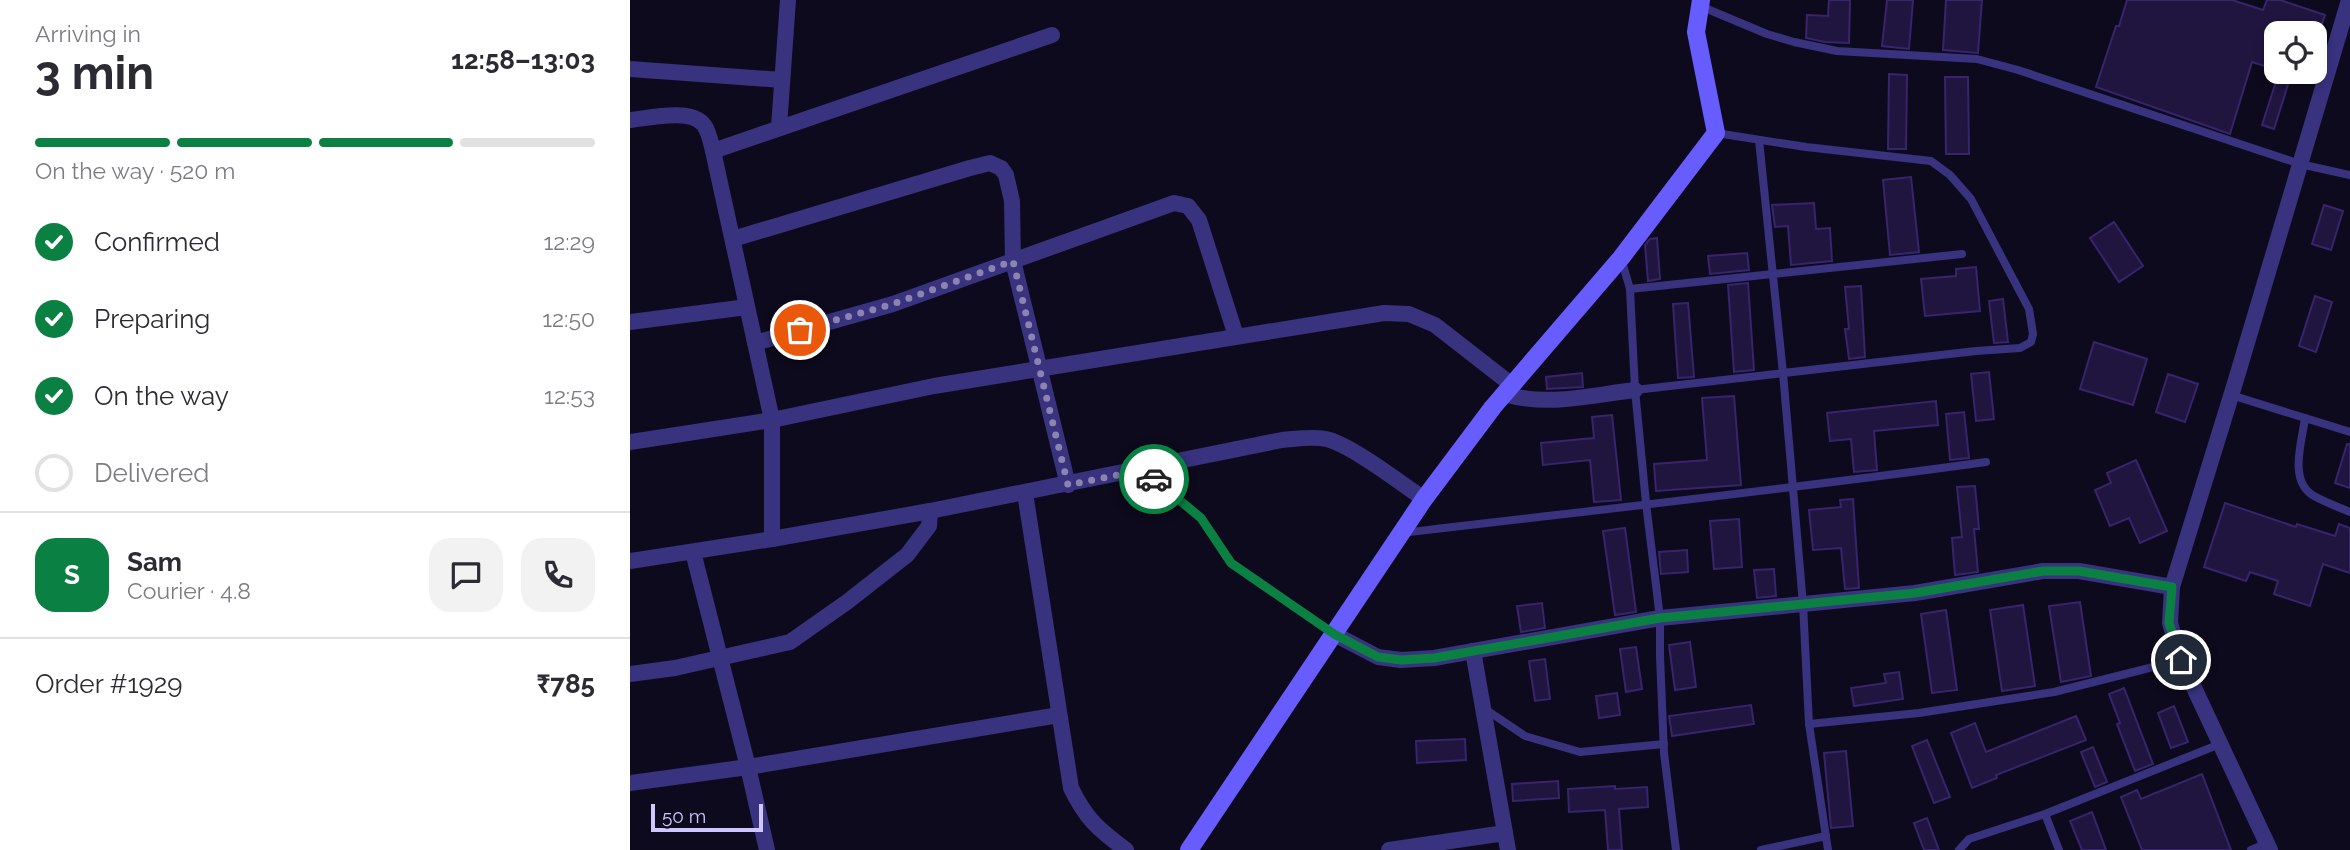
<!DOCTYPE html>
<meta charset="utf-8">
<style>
body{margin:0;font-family:Raleway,sans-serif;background:#f2f2f3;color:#2b2b33;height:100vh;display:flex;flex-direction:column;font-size:26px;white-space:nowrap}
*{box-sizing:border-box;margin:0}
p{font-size:23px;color:#7c7c81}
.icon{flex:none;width:38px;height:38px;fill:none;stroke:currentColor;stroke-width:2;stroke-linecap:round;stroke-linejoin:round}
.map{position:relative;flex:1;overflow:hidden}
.panel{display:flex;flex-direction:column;background:#fff;width:630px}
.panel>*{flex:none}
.fabs{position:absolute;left:1634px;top:21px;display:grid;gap:14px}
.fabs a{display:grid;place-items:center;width:63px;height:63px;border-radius:14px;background:#fff;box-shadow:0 4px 10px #0003;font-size:35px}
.scale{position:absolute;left:21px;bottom:18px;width:112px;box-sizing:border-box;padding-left:7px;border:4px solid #cec6ff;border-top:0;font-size:19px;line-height:24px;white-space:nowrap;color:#cec6ff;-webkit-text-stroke:5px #0e0a1d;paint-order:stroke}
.pin{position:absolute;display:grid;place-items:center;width:60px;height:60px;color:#fff;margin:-30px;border:4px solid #fff;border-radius:50%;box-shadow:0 2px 7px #0007}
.courier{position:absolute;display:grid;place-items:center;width:70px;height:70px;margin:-35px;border:5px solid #0b8043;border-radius:50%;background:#fff;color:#222;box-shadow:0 2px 9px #0007}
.summary em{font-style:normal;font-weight:700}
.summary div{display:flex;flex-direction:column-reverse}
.summary{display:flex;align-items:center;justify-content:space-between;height:119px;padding:0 35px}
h1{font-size:46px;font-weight:700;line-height:52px}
.bar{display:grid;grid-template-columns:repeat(4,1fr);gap:10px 7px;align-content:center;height:84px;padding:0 35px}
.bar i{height:9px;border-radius:5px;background:#e1e1e2}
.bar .active{background:#0b8043}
.bar p{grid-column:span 4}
.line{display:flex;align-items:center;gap:18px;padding:0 35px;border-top:2px solid #e1e1e2}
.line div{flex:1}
.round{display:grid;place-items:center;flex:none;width:74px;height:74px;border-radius:21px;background:#f2f2f3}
ol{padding:0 35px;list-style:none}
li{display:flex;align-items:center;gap:21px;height:77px}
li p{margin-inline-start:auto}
li .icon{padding:7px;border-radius:50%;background:#0b8043;color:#fff;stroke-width:4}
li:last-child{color:#7c7c81}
li i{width:38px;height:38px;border:4px solid #e1e1e2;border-radius:50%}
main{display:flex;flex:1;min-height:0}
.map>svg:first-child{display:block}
</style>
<main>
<section class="panel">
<div class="summary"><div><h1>3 min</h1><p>Arriving in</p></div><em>12:58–13:03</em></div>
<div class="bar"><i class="active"></i><i class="active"></i><i class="active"></i><i></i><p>On the way · 520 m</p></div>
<ol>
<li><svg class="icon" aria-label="check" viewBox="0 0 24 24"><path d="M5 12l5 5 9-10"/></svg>Confirmed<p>12:29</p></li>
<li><svg class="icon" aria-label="check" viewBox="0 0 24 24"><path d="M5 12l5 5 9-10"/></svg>Preparing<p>12:50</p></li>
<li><svg class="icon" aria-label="check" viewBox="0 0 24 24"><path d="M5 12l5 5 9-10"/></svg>On the way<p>12:53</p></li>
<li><i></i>Delivered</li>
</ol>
<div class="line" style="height:126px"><b class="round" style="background:#0b8043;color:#fff">S</b><div><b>Sam</b><p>Courier · 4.8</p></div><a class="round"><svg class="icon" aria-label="chat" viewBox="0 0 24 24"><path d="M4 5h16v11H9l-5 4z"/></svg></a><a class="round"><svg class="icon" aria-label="phone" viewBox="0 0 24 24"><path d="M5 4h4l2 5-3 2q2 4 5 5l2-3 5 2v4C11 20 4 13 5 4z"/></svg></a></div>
<div class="line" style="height:91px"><div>Order #1929</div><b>₹785</b></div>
</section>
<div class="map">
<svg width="1720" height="850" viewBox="0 0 1720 850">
<rect width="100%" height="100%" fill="#0e0a1d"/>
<!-- building -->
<g fill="#1f153f" stroke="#36256c" stroke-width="2">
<polygon points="1199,0 1220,0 1219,43 1195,42 1176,38 1177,15 1198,16"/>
<polygon points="1257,0 1283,0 1279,49 1252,46"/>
<polygon points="1316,0 1352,0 1348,53 1313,50"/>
<polygon points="1497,0 1602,0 1633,10 1637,0 1650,0 1695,15 1689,33 1647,33 1647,70 1622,62 1600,134 1466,87 1486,26 1489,26"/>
<polygon points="1649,72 1662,72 1644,129 1632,125"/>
<polygon points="1259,74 1277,75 1276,149 1258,149"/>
<polygon points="1315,77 1338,77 1339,154 1316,154"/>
<polygon points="1281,177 1289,252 1260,255 1253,180"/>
<polygon points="1184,203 1186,229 1200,228 1202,261 1161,265 1158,226 1145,227 1142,205"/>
<polygon points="1694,205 1713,211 1701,250 1682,244"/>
<polygon points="1484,222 1513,266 1489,282 1460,238"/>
<polygon points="1027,238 1030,279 1018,281 1015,245 1020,239"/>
<polygon points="1117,253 1119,270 1080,274 1078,256"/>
<polygon points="1346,267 1350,311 1295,316 1291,279 1326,276 1326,269"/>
<polygon points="1118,283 1124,370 1104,372 1098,285"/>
<polygon points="1231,286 1235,357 1219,359 1215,329 1219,329 1215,287"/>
<polygon points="1685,296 1702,302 1686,352 1669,346"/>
<polygon points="1373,299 1378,342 1364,343 1359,301"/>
<polygon points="1058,303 1064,377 1048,378 1043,304"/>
<polygon points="1464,342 1517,359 1503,405 1450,389"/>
<polygon points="1359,372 1364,419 1346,421 1341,374"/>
<polygon points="952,373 953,387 917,389 916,377"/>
<polygon points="1538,374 1568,384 1555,422 1526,412"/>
<polygon points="1104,396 1111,485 1026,491 1024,464 1077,460 1072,398"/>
<polygon points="1306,401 1308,425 1244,431 1247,470 1224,472 1221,439 1200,441 1197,413"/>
<polygon points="1334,412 1339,458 1320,460 1316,414"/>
<polygon points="982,415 991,500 964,502 960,460 913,465 911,443 964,438 962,417"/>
<polygon points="1717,444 1720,444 1720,488 1705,483"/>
<polygon points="1506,460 1537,531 1510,543 1499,518 1480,526 1465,490 1481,483 1477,473"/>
<polygon points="1345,486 1349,529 1344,529 1348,572 1325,575 1322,538 1332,537 1327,487"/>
<polygon points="1223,499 1229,588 1215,589 1211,548 1183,550 1179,510 1211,507 1210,500"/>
<polygon points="1595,503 1666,527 1667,524 1705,536 1709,524 1720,528 1720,573 1693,564 1680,606 1644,594 1648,581 1620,572 1616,581 1574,567"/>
<polygon points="1109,519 1112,567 1084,569 1080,521"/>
<polygon points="995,528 1006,612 985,615 973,531"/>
<polygon points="1057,550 1058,572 1031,574 1029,552"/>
<polygon points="1144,569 1146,596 1127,598 1124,570"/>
<polygon points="1450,602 1461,676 1431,682 1419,606"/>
<polygon points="912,603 915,628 891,632 887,606"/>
<polygon points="1393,605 1405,686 1372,691 1360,610"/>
<polygon points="1316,610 1327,690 1302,693 1291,614"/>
<polygon points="1060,642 1066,687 1045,690 1039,645"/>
<polygon points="1006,647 1012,689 996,692 990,649"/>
<polygon points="915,659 920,699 905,701 899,661"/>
<polygon points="1269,672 1273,699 1224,706 1221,688 1256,683 1254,674"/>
<polygon points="1494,688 1523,764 1505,771 1487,724 1490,723 1479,694"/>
<polygon points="987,693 990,715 969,718 966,696"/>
<polygon points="1121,705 1124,724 1042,736 1039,716"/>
<polygon points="1544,706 1558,742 1541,748 1528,713"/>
<polygon points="1446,716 1456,740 1366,775 1367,778 1342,788 1321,733 1345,723 1356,752"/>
<polygon points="835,739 836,760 787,763 786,741"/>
<polygon points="1297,740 1320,797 1304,803 1282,746"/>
<polygon points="1463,747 1477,782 1465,787 1451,752"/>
<polygon points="1216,751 1223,826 1201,828 1194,753"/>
<polygon points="1572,774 1601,850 1512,850 1491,797 1507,790 1511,799"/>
<polygon points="928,781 929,798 883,801 882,784"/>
<polygon points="985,786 985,789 1017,787 1018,807 989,809 992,850 978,850 975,810 939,812 938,789"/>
<polygon points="1462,812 1476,850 1452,850 1440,821"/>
<polygon points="1297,818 1309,850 1294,850 1284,823"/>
</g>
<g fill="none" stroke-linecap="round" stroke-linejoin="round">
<!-- lane -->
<g stroke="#38327f" stroke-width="8">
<polyline points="1070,6 1137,34 1164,42 1207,51 1347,59 1388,70 1670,164 1720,175"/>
<polyline points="1129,140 1153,373 1173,604 1179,724 1198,850"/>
<polyline points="991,258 1000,289 1005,390 1016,503 1030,618 1030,656 1034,753 1046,850"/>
<polyline points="1000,289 1332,254"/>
<polyline points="1005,390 1346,351 1390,348 1401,342 1403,334 1399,309 1341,199 1320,175 1301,161 1176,147 1086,133"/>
<polyline points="1601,395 1720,432"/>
<path d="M1675 418C1672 442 1658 481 1684 496 1695 502 1708 507 1720 512"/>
<polyline points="512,470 571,518 601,563 704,634"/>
<path d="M772 533C966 510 1161 489 1356 462"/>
<polyline points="855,709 895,736 950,752 1034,744"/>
<polyline points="1179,724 1289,713 1424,692 1551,660"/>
<polyline points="1415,814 1429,850"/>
<polyline points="1131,850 1196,836"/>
<polyline points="1329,850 1339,839 1415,814 1590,744"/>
<polyline points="1621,850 1637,843"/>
</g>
<!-- street -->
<g stroke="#38327f" stroke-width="16">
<polyline points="0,69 152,80"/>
<path d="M0 120C20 118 61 108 74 125 79 132 81 143 83 151L142 420V539"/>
<polyline points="149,127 158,0"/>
<polyline points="83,151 422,35"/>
<polyline points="103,239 340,168 360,163 371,168 376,175 382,201 383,261 438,485"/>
<polyline points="0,322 117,307"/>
<polyline points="125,343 263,304 544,203 558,206 569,220 606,336"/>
<path d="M875 394C917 407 962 395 1005 390"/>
<polyline points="0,442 142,420 304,386 754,313 779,314 805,325 882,385"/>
<path d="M395 493 441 788C456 819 468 829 496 850"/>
<polyline points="63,552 118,767 137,850"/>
<path d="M0 561 142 539 300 511 652 440C666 439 682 436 696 439 720 444 772 484 794 499"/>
<polyline points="704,634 748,657 771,660 804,658 1030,618 1285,593 1413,571 1449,571 1542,587"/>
<polyline points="843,651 878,850"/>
<polyline points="0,674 45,668 160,642 217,602 277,555 299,526 300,511"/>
<polyline points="0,783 118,767 429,715"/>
<polyline points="759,850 875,833"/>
<polyline points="1640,850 1551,660 1540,623 1542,587 1605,383 1719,0"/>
</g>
<!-- secondary -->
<polyline stroke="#675dff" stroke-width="18" points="559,850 794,499 863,407 991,258 1086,133 1066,32 1071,0"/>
</g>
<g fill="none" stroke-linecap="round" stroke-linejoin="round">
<!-- done -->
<polyline stroke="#8b84b0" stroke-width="7" stroke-dasharray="0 12.6" points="170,330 263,304 383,261 438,485 512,470 524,479"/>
<!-- route -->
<polyline stroke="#0b8043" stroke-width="9" points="524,479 571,518 601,563 704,634 748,657 771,660 804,658 1030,618 1285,593 1413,571 1449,571 1542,587 1539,623 1551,660"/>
</g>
</svg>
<div class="fabs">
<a><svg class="icon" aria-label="locate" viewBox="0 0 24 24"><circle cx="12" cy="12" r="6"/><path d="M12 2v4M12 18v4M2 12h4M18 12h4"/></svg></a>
</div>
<div class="scale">50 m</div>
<div class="pin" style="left:170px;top:330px;background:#ea580c"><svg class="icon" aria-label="bag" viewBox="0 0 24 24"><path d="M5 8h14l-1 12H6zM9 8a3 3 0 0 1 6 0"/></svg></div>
<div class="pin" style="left:1551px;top:660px;background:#1f2937"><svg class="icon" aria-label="home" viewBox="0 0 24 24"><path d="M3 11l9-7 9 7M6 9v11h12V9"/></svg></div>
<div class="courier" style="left:524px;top:479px"><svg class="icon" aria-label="car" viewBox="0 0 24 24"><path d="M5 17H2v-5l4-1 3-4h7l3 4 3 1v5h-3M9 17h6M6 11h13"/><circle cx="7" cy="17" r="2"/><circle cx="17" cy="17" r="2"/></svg></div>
</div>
</main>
